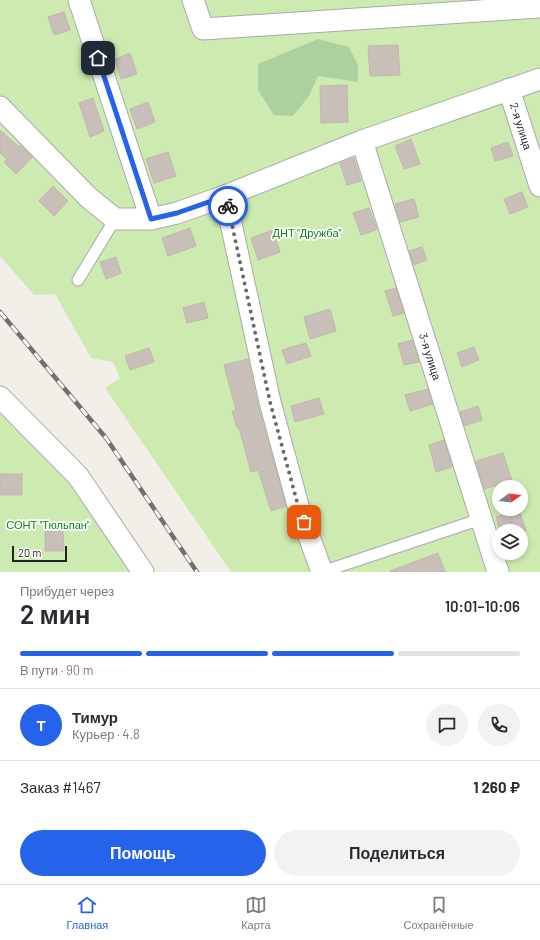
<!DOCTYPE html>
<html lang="ru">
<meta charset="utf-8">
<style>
body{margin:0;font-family:Barlow,sans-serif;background:#f2f2f3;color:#2b2b33;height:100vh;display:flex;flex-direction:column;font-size:15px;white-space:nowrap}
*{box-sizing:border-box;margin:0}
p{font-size:13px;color:#7c7c81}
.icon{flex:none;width:22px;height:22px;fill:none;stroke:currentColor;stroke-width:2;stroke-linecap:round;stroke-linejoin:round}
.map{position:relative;height:572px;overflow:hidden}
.side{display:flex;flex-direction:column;background:#fff;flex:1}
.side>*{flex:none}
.needle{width:26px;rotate:75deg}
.fabs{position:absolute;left:492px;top:480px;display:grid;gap:8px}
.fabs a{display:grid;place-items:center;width:36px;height:36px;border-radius:50%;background:#fff;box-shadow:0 2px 6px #0003;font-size:20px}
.scale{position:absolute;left:12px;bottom:10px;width:55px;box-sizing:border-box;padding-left:4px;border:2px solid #222;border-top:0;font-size:11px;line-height:14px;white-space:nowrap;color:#222;-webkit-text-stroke:3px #fff;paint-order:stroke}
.pin{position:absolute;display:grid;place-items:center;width:34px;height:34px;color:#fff;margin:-17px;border-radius:8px;box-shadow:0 2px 6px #0006}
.courier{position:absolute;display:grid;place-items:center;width:40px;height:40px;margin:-20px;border:3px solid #2563eb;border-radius:50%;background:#fff;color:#222;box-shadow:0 1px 5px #0007}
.headline em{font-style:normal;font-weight:600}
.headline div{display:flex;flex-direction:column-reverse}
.headline{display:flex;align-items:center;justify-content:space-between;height:68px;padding:0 20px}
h1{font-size:26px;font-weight:600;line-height:30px}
.bar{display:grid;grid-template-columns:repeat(4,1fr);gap:6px 4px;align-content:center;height:48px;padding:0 20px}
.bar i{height:5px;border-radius:3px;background:#e1e1e2}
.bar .current{background:#2563eb}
.bar p{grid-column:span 4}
.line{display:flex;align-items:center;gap:10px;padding:0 20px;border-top:1px solid #e1e1e2}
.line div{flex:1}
.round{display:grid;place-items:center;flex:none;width:42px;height:42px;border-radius:21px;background:#f2f2f3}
.primary-button{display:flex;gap:8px;margin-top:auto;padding:8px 20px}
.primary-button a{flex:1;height:46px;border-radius:24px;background:#2563eb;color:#fff;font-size:16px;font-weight:600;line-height:46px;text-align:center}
.primary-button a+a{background:#f2f2f3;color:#2b2b33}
.menu{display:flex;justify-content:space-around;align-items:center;height:56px;border-top:1px solid #e1e1e2;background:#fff;font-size:11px;color:#7c7c81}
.menu a{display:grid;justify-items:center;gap:2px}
.menu .current{color:#2563eb}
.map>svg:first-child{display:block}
</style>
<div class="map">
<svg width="540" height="572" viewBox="0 0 540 572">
<rect width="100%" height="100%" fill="#f2efe9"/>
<!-- grass -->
<g fill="#cdebb0" fill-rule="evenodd">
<path d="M0 0H540V572H231L105 388 120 378 113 362 91 358 55 294 34 295 0 256ZM499 487H521V509H499ZM499 531H521V553H499Z"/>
<polygon points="0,403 75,482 134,572 0,572"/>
</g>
<!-- forest -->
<polygon fill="#add19e" points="318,39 349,47 358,65 358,82 318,76 309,96 293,116 274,115 258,90 258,64"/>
<!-- building -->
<g fill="#c7bfb8" stroke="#c4b6ab">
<polygon points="64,12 70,30 54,35 48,17"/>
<polygon points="398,45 400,75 370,76 368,46"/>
<polygon points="130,53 137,74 121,79 115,59"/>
<polygon points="347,85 348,122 321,123 320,86"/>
<polygon points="93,98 104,131 90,137 79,103"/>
<polygon points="148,102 155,122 137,129 130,109"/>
<polygon points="0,130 19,147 20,145 32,157 16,174 4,162 7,159 0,153"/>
<polygon points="411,139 420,164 404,169 395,146"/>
<polygon points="508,142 513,156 495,161 491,148"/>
<polygon points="168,152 176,176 154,183 146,159"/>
<polygon points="354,158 361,181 347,185 340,163"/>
<polygon points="53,186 68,201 54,216 39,201"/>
<polygon points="522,192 528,207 510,214 504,199"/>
<polygon points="414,199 419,217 400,222 395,204"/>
<polygon points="369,208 377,229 376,230 361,235 353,213"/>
<polygon points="190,228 196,246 168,256 162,238"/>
<polygon points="273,230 280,252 258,260 251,238"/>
<polygon points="422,247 427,260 414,265 409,251"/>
<polygon points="116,257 121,273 106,279 100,262"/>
<polygon points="396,288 404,313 393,316 385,291"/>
<polygon points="204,302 208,318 187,323 183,308"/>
<polygon points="330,309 336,331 310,339 304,317"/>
<polygon points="412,340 419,362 404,365 398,344"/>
<polygon points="306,343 311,356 287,364 282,350"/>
<polygon points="474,347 479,360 462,367 457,353"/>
<polygon points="149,348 154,362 130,370 125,356"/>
<polygon points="248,359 258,405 286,506 271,511 258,470 251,472 239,428 237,428 232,411 236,410 224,365"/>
<polygon points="428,389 433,404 410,411 405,395"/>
<polygon points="319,398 324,414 295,422 291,406"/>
<polygon points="478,406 482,420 464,426 460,412"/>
<polygon points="444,440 452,467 436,472 429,445"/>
<polygon points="503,453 512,481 484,489 476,461"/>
<rect x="0" y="474" width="22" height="21"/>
<polygon points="519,509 526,531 500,531 496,517"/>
<polygon points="45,531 63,531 64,551 45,551"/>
<polygon points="438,553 445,572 391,572 390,571"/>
</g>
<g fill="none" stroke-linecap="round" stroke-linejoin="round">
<defs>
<g id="lane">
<polyline points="78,280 115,219"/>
<polyline points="322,572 481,519"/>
</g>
<g id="street">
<polyline points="79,0 151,219"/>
<polyline points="193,0 203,29 540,7"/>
<path id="s1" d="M509 89 540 186"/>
<polyline points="0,107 89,198 115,219 151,219 177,213 225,196 362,141 540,79"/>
<path id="s2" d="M362 141 498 572"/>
<polyline points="225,196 270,402 299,509 322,572"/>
<polyline points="0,397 78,476 143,572"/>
</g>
</defs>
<!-- lane casing -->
<use href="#lane" stroke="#a9a9a9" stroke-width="13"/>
<!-- street casing -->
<use href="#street" stroke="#a9a9a9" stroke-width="23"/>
<!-- lane -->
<use href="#lane" stroke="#fff" stroke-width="11"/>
<!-- street -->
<use href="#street" stroke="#fff" stroke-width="21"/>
<defs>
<polyline id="rail" points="0,312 106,438 197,572"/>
</defs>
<!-- rail casing -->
<use href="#rail" stroke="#707070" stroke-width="4.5"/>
<!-- rail -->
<use href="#rail" stroke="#fff" stroke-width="3" stroke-dasharray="9" stroke-linecap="butt"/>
</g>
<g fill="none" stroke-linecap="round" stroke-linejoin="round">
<!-- done -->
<polyline stroke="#6b6a68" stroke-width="4" stroke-dasharray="0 7.2" points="228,206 270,402 299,509 304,522"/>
<!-- route -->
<polyline stroke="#2563eb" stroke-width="5" points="98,58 151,219 177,213 226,196 228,206"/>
</g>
<g text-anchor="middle" stroke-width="3.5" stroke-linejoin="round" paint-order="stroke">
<!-- street labels -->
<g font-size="11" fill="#222" stroke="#fff">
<text dy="4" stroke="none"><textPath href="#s1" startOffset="39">2-я улица</textPath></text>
<text dy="4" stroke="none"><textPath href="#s2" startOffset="226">3-я улица</textPath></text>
</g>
<!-- park labels -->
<g font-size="11" fill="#0c8416" stroke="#fff">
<text x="307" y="237">ДНТ "Дружба"</text>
<text x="48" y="529">СОНТ "Тюльпан"</text>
</g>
</g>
</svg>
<div class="fabs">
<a><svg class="needle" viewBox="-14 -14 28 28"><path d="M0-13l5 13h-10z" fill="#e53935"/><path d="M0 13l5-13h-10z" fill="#7c7c81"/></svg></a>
<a><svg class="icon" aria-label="layers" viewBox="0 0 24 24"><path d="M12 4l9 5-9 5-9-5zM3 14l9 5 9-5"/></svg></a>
</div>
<div class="scale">20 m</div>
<div class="pin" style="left:304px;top:522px;background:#ea580c"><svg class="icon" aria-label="bag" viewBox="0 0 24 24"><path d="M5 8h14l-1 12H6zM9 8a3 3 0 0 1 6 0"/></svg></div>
<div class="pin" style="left:98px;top:58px;background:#1f2937"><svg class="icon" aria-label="home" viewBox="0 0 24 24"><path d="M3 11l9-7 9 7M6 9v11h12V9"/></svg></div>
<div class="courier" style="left:228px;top:206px"><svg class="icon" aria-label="bike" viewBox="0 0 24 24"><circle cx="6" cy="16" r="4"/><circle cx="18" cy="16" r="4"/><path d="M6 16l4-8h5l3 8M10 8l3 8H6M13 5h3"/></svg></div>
</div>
<section class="side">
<div class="headline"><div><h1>2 мин</h1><p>Прибудет через</p></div><em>10:01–10:06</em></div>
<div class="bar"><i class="current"></i><i class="current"></i><i class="current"></i><i></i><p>В пути · 90 m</p></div>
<div class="line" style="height:72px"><b class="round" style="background:#2563eb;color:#fff">Т</b><div><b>Тимур</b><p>Курьер · 4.8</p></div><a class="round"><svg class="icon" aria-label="chat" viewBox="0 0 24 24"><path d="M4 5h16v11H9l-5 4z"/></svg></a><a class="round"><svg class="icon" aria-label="phone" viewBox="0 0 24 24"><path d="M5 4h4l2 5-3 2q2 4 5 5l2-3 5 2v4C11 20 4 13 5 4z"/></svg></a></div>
<div class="line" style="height:52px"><div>Заказ #1467</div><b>1 260 ₽</b></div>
<div class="primary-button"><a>Помощь</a><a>Поделиться</a></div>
</section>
<nav class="menu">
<a class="current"><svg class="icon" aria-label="home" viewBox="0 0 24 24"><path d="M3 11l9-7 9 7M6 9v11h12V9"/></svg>Главная</a>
<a><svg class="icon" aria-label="map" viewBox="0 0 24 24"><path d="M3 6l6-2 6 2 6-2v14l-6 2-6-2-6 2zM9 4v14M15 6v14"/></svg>Карта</a>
<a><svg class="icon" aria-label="saved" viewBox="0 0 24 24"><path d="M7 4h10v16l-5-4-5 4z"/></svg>Сохранённые</a>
</nav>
